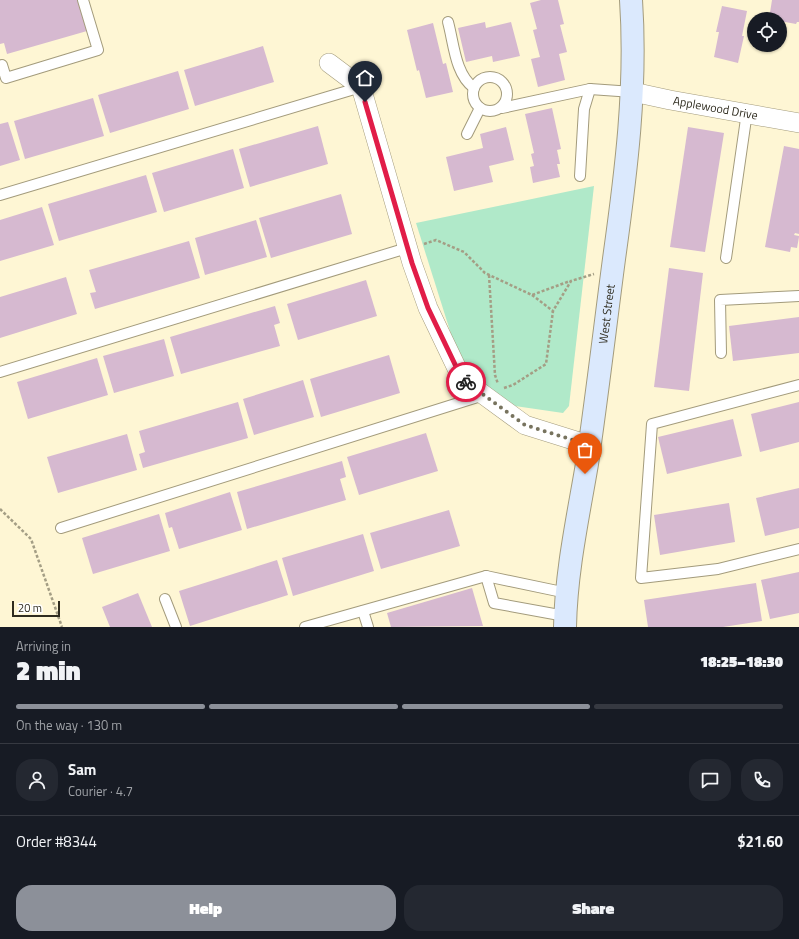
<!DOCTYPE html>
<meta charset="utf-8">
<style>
body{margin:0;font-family:"Titillium Web",sans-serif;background:#242831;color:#f1f3f6;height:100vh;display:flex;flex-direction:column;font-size:15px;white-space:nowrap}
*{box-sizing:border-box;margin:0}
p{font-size:13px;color:#9ea1a6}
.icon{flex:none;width:22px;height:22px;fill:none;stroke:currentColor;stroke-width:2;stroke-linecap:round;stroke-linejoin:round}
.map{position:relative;height:627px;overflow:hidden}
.details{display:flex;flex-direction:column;background:#171b24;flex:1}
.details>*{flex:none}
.controls{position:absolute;left:747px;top:12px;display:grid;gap:8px}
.controls a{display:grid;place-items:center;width:40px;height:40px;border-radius:50%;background:#171b24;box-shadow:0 1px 3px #0004;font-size:20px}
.scale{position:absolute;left:12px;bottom:10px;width:48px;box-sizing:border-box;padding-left:4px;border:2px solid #2f2c1f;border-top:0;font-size:11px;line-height:14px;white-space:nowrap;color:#2f2c1f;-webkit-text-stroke:3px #fff;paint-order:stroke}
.pin{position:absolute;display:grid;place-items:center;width:34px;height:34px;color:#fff;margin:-41px -17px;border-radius:50% 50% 50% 0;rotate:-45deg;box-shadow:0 0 4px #0007}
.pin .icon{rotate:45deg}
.courier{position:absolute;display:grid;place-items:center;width:40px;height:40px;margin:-20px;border:3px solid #e11d48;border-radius:50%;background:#fff;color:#222;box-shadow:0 1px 5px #0007}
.head em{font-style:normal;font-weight:800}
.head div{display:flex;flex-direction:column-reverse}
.head{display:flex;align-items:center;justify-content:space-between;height:68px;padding:0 16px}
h1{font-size:26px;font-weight:800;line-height:30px}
.bar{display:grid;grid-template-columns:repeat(4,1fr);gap:6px 4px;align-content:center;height:48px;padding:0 16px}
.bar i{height:5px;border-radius:3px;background:#363941}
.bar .current{background:#8c9099}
.bar p{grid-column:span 4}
.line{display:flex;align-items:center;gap:10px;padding:0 16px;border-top:1px solid #363941}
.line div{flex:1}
.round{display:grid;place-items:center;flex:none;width:42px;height:42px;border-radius:16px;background:#242831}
.primary-button{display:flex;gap:8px;margin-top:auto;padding:8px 16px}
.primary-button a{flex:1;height:46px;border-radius:16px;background:#8c9099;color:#fff;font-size:16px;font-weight:800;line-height:46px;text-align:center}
.primary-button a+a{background:#242831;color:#f1f3f6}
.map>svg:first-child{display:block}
</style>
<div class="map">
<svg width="799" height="627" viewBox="0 0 799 627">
<rect width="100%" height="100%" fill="#fef6d4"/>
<!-- green -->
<polygon fill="#b0e9c9" points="594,186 569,406 563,413 515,406 482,384 457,353 416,223"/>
<!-- building -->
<g fill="#d6b9d0">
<polygon points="0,0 78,0 87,31 7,54 4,43 0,44"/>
<polygon points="541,0 558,0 564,24 560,25 567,52 559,54 565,80 538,87 531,59 540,57 533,30 537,29 530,3"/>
<polygon points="772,0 799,0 799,22 797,22 796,24 780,21 780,19 769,19"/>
<polygon points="722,6 747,11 742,36 744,36 738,63 714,57 719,32 716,32"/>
<polygon points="485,22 486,28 511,22 520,56 493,62 492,56 466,62 458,28"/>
<polygon points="433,23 443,64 446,63 453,92 426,98 419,70 417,71 407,30"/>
<polygon points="263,46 274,82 195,106 184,70"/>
<polygon points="178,71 189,109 110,133 98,95"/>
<polygon points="93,98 104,136 25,159 14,121"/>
<polygon points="552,108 561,149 557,150 560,164 557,164 560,177 533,183 530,167 534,166 531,154 534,153 525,114"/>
<polygon points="8,122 20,160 0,166 0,124"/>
<polygon points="318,126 328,164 250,187 239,149"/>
<polygon points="506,127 514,160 489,166 493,182 454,191 446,157 483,148 480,134"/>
<polygon points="688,127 724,133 705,252 670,247"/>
<polygon points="784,146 799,149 799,234 795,233 794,235 799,236 799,237 797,248 791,247 790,252 765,247"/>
<polygon points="233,149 244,188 164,212 152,173"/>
<polygon points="146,175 157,212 59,241 48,204"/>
<polygon points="341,194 352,234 271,258 259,218"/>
<polygon points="42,207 54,245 0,261 0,220"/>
<polygon points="256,220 267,257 205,275 195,238"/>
<polygon points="189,241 200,278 95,309 90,293 96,292 89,270"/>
<polygon points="669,268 703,273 689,391 654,387"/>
<polygon points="66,277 77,314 0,338 0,297"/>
<polygon points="366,280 377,316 298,340 287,304"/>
<polygon points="275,306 280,323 274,325 280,346 181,374 170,337"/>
<polygon points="799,317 799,353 733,361 729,326"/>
<polygon points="164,339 174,376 114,393 103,356"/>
<polygon points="389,355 400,393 321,417 310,379"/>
<polygon points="97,358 108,395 28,419 17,382"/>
<polygon points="303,380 314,417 254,435 243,399"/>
<polygon points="238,402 248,438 143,468 139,454 145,452 139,431"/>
<polygon points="799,402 799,442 760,452 751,414"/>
<polygon points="733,419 742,456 667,474 658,437"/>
<polygon points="426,433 438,471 359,495 347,457"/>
<polygon points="127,434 137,470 58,493 47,457"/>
<polygon points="342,461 346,477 340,479 346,500 247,529 237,492"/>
<polygon points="799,488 799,528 765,536 756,498"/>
<polygon points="230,492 242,530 179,549 172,527 169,528 165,513"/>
<polygon points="729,503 735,542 660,555 654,515"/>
<polygon points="449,510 460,546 381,569 370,533"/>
<polygon points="159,514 170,551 93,574 82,538"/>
<polygon points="363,534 374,571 293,596 282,558"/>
<polygon points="277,560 288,595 190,626 179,591"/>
<polygon points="799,572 799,613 770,619 761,580"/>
<polygon points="756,583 762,621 723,627 648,627 644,600"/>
<polygon points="472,588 483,626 391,627 387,613"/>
<polygon points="138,593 152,627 110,627 102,607"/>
</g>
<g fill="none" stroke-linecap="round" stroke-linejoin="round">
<defs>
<g id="service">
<path d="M448 22C454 44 455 74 474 88"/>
<polyline points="0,66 2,65 6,78 98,50 83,0"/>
<circle cx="490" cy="94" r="17"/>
<polyline points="502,108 590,89 633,92"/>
<polyline points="467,134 480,108"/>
<polyline points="580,176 584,109 590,89"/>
<polyline points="0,195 361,87"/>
<polyline points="726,258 747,112"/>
<polyline points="721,353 720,300 799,296"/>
<polyline points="0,372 407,248"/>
<polyline points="799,385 652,424 641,578 718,569 799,549"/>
<polyline points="61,528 484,395"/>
<polyline points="486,576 494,603 565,616"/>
<polyline points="165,599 176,627"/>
<polyline points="363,611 368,627"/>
<polyline points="305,627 486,576 567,593"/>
</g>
<g id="minor">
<polyline points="329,63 361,87 412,263 428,308 462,379 525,425 589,445"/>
<path id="s1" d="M633 92 670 100 799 123"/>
</g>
<g id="secondary">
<path id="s2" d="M565 627C566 572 578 517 587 464 597 396 605 327 614 259 626 173 637 87 631 0"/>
</g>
</defs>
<!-- service casing -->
<use href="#service" stroke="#a39b7c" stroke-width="12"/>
<!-- minor casing -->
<use href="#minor" stroke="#a39b7c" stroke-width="20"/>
<!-- secondary casing -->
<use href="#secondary" stroke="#a39b7c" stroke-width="24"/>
<!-- path -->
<g stroke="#a49e85" stroke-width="2.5" stroke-dasharray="3 2" stroke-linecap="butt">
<polyline points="424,244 436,240 464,252 485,273 532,295 570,281"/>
<polyline points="489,275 495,375 498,384"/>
<polyline points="532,295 553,311"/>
<polyline points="504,388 513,385 546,364 553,311 571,281 594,274"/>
<polyline points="0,509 31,539 62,627"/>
</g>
<!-- service -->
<use href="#service" stroke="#fff" stroke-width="10"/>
<!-- minor -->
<use href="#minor" stroke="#fff" stroke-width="19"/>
<!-- secondary -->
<use href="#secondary" stroke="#dbe9fd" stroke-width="22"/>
</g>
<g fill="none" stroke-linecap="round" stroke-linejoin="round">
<!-- done -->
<polyline stroke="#77735e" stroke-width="4" stroke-dasharray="0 7.2" points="466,382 525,425 589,445 585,474"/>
<!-- route -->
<polyline stroke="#e11d48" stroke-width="5" points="365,102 412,263 428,308 462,379 466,382"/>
</g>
<g text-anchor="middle" stroke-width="4" stroke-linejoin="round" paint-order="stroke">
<!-- street labels -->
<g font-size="12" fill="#2f2c1f" stroke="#fff">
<text dy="4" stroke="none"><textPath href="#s1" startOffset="84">Applewood Drive</textPath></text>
<text dy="4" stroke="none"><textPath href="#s2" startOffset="316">West Street</textPath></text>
</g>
</g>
</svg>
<div class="controls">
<a><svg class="icon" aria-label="locate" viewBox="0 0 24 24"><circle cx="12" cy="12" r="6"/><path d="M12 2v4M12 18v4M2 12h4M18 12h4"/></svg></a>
</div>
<div class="scale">20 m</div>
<div class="pin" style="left:585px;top:474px;background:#ea580c"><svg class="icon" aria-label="bag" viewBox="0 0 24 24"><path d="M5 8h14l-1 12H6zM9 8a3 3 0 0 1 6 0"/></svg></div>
<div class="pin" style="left:365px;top:102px;background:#1f2937"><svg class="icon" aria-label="home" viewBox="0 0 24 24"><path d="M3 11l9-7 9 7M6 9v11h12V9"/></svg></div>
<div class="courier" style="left:466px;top:382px"><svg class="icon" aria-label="bike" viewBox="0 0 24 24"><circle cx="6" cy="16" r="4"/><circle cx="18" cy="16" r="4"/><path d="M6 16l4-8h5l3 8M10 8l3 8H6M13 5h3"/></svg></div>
</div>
<section class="details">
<div class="head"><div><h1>2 min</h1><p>Arriving in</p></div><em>18:25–18:30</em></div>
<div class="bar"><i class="current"></i><i class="current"></i><i class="current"></i><i></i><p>On the way · 130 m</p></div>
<div class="line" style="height:72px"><a class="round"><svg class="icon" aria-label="person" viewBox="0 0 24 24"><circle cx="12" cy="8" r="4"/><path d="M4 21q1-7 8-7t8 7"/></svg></a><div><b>Sam</b><p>Courier · 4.7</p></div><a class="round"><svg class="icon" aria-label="chat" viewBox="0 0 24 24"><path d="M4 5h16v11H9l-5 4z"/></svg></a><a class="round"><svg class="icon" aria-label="phone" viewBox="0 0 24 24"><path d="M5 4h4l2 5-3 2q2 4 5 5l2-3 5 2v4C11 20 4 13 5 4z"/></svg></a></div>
<div class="line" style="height:52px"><div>Order #8344</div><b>$21.60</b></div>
<div class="primary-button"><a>Help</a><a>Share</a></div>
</section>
